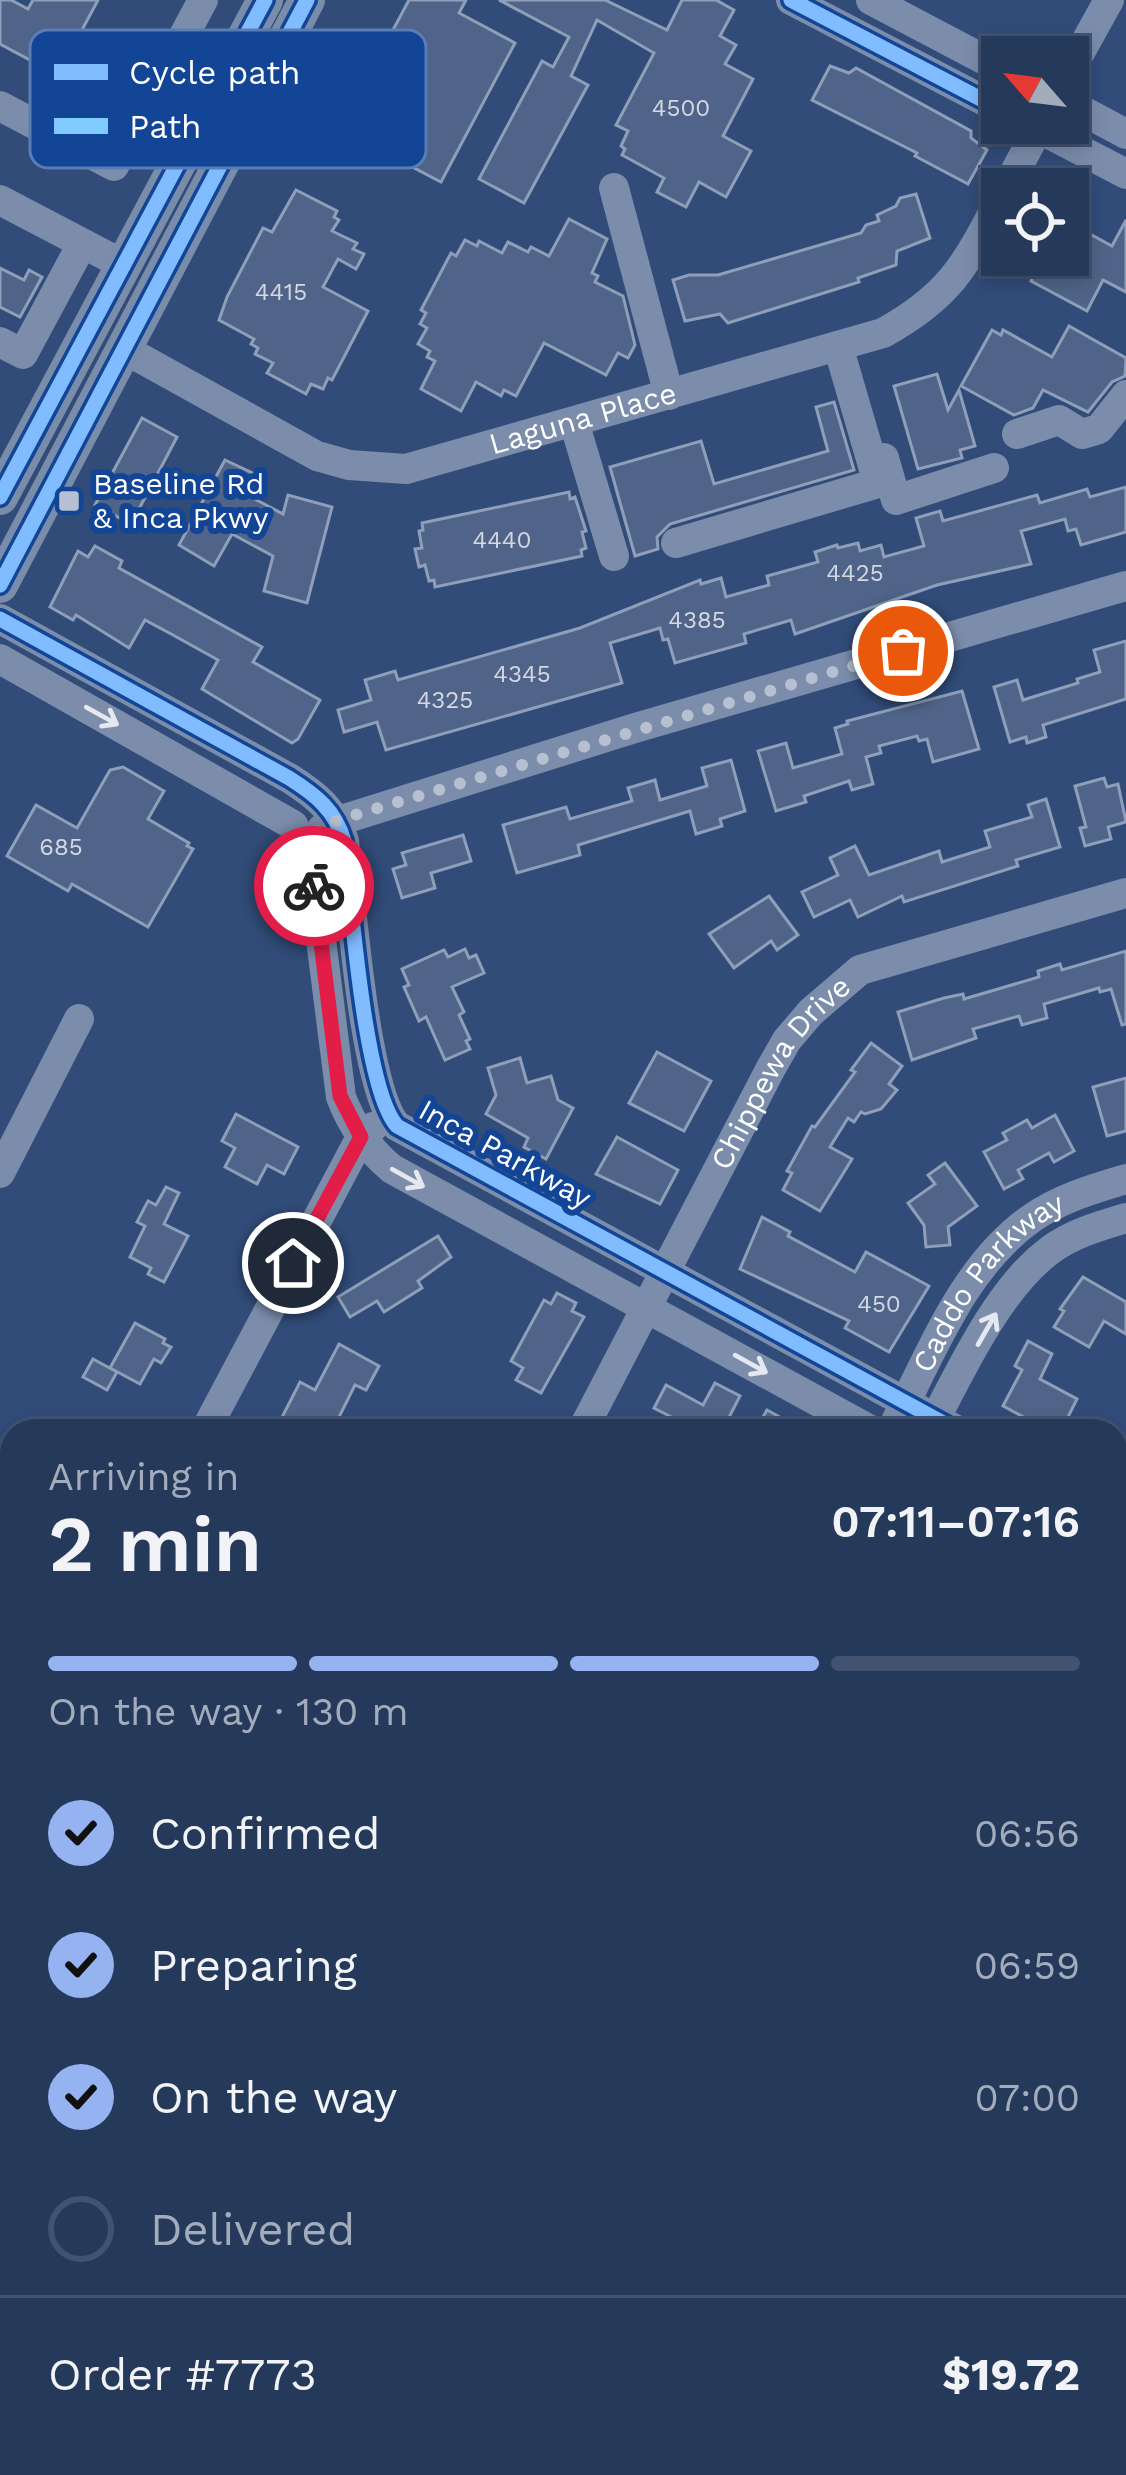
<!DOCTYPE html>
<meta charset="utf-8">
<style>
body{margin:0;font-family:"Work Sans",sans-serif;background:#314464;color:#f1f3f6;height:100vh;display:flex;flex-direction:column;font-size:45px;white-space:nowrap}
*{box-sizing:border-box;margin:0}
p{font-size:39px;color:#a3acbb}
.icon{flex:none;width:66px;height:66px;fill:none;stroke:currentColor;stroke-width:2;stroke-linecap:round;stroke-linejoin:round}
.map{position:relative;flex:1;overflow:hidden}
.sheet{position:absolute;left:0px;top:1419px;width:1128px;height:1056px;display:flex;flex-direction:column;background:#25395b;border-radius:36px 36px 0 0;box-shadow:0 6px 18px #0003,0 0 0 3px #425371}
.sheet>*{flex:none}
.needle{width:78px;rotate:298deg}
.controls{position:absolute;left:981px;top:36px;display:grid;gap:24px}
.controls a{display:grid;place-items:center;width:108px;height:108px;border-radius:0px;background:#25395b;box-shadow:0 6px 18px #0003,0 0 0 3px #425371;font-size:60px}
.pin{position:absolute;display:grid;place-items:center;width:102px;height:102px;color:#fff;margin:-51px;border:6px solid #fff;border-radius:50%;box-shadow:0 3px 12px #0007}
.courier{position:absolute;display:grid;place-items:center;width:120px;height:120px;margin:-60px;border:9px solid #e11d48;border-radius:50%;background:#fff;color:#222;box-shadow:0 3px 15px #0007}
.overview em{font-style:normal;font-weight:600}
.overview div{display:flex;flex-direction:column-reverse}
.overview{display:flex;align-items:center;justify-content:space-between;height:204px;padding:0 48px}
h1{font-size:78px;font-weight:600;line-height:90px}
.bar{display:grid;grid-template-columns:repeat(4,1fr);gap:18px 12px;align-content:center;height:144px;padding:0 48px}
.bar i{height:15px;border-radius:9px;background:#425371}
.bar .active{background:#95b2f1}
.bar p{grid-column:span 4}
.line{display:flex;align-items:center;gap:30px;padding:0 48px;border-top:3px solid #425371}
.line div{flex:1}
ol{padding:0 48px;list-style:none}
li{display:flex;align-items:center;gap:36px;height:132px}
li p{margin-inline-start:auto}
li .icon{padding:12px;border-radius:50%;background:#95b2f1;color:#111;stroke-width:4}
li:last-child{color:#a3acbb}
li i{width:66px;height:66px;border:6px solid #425371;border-radius:50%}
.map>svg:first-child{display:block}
</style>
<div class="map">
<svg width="1126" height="2475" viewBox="0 0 1126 2475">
<defs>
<pattern id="park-dots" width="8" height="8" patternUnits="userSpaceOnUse" patternTransform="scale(3)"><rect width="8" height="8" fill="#275cae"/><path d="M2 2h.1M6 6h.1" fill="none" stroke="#4774ba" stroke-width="1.8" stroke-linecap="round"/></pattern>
</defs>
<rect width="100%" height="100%" fill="#314c79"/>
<!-- park -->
<polygon fill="url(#park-dots)" points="0,2426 12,2433 12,2463 67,2463 89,2475 0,2475"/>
<!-- building -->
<g fill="#4f6488" stroke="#8f9fb9" stroke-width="3">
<polygon points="0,0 11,0 28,9 33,0 98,0 58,75 0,44"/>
<polygon points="409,0 466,0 459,13 515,43 441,182 340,129"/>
<polygon points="499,0 605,0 667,30 682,0 716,0 734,10 720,36 736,45 725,64 753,79 723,136 751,151 726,197 699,182 686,207 657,192 664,178 622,155 625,149 621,146 628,131 616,125 654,53 597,20 571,76 588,85 524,203 479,179 542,61 553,67 569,37"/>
<polygon points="830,66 849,73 856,68 971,131 971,138 987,150 968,184 915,156 917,153 812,100"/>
<polygon points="296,190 337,211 334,217 339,220 332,231 357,243 353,249 364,254 356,269 338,259 323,287 368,311 332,380 328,378 323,389 311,384 306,394 267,373 273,363 255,354 258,348 251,344 254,339 219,320 227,297 263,228 272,232"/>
<polygon points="916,194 930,238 897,251 896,265 858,278 859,282 728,323 720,314 685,321 673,280 689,275 718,275 861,233 866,225 879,221 877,215 896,206 900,198"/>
<polygon points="569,219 607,239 592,273 598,276 595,282 623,296 635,345 628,358 618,353 606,375 544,343 516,396 504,390 501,396 476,382 461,411 421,389 435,361 427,357 430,351 418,344 427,328 420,324 426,313 421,310 451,253 456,256 465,240 477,246 479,241 502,253 508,242 528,252 531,247 549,256"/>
<polygon points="1126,220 1126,292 1103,280 1087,311 1031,281 1034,274 1025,269 1032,255 1068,255 1068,222 1112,246"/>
<polygon points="0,268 24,280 29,270 42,277 20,317 0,307"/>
<polygon points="1069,326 1126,358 1125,376 1112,382 1088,412 1043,390 1033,408 1014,415 961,386 992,330 1001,335 1003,330 1052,357"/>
<polygon points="937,374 948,410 959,390 975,446 960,450 962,458 918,469 894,386"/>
<polygon points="834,402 854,470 670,524 657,537 658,549 635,556 610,467 701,441 714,484 828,451 816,407"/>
<polygon points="142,418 177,437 131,524 95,505"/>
<polygon points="225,460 261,477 251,497 283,514 288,495 332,507 307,603 264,591 273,556 232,534 214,566 179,545"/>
<polygon points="1126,487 1126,532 1081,545 1076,529 1068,531 1065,519 1021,531 1031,564 937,585 795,634 791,620 744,634 746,643 675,663 668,639 663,640 660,628 610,643 622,683 386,750 377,722 344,732 338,710 371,700 365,680 395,671 398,680 580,628 700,580 701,584 721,578 726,597 769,585 767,576 818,562 815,552 837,545 838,548 858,543 860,551 881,545 884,557 924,546 916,518 940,511 943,521 1037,495 1040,503 1087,489 1090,497"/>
<polygon points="569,492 570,499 575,497 586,531 582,532 586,548 581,550 582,556 435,587 434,580 429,581 425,565 419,567 415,549 422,548 419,531 423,530 422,523"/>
<polygon points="95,546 122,561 119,568 262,647 253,662 320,700 298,739 292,743 202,689 218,660 173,635 145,620 129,648 76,615 73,620 50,607 78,551 88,557"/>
<polygon points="1126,641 1126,699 1043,725 1046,737 1027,743 1026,737 1010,742 994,687 1017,680 1023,700 1078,683 1077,679 1100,672 1094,650"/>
<polygon points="962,691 979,749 933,762 927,739 919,741 917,736 879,746 881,753 866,757 873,784 852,790 849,781 804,796 806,802 776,811 758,751 786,743 793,768 842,754 835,728 848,724 847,721"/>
<polygon points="731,760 745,811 720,819 722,826 696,834 690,811 578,845 580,855 517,873 503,825 566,807 570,819 632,801 628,788 655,780 660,800 707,786 702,768"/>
<polygon points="123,767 164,791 148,819 189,843 187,846 193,849 148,927 72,884 68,891 7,856 36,805 77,828 110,770"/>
<polygon points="1104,778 1107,787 1118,784 1126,822 1108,827 1111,839 1085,846 1080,828 1086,827 1075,786"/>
<polygon points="1046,799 1060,847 1016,860 1018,866 904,902 902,896 858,917 850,900 814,917 802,892 838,875 830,858 855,846 869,875 939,851 942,862 990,847 985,831 1032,817 1028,805"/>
<polygon points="463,835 471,861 431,873 435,888 402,898 393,869 406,865 402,853"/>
<polygon points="769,896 798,935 777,950 771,941 734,968 709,934"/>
<polygon points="465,949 469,958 476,955 484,973 452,987 464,1012 459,1015 470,1039 466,1041 470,1049 445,1060 426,1017 419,1021 404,987 409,985 402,969 444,950 448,957"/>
<polygon points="1126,951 1126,1024 1122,1025 1111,989 1100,992 1099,988 1044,1004 1047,1018 1022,1025 1019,1016 973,1029 976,1038 912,1060 898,1012 944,998 963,994 964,999 1039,977 1038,971 1060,964 1062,970"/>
<polygon points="871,1043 902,1066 889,1084 897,1090 881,1109 865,1114 861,1112 854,1122 848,1118 830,1147 852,1159 820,1211 783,1190 792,1173 787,1171 812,1126 815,1127 855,1072 851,1070"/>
<polygon points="657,1052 711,1081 684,1131 629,1103"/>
<polygon points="520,1058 527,1083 551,1076 558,1100 573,1108 546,1159 524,1147 528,1138 486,1114 496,1095 488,1068"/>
<polygon points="1126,1078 1126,1131 1107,1136 1093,1087"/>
<polygon points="236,1114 298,1147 284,1174 267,1165 257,1184 225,1167 235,1148 222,1141"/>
<polygon points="1055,1115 1074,1151 1054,1162 1049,1153 1018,1170 1023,1179 1004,1189 984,1152 1007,1140 1003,1133 1027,1120 1032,1128"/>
<polygon points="617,1137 678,1170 660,1204 596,1174"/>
<polygon points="945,1163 977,1206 948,1227 950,1245 926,1247 924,1225 908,1203 935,1184 928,1175"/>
<polygon points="166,1187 179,1193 164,1224 188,1236 164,1282 148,1274 151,1268 130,1257 145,1226 137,1222 148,1201 156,1205"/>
<polygon points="762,1217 790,1232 788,1236 855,1272 866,1252 929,1286 889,1352 845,1328 849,1321 740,1269"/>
<polygon points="438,1236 451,1257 418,1281 422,1288 384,1312 377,1301 350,1317 338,1297"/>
<polygon points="1083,1277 1126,1302 1126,1334 1104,1321 1089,1347 1054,1327 1064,1311 1060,1309"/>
<polygon points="557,1293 576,1303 572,1311 584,1317 541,1393 516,1380 523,1368 511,1361 544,1300 551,1304"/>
<polygon points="135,1323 165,1339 163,1343 171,1347 161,1363 154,1359 140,1384 110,1368"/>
<polygon points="1028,1341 1052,1354 1040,1379 1077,1399 1061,1431 1049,1431 1003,1406 1022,1370 1015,1366"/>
<polygon points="339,1344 379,1366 366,1390 355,1385 332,1431 275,1431 300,1382 315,1390"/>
<polygon points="93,1359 117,1372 107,1390 83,1377"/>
<polygon points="715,1383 740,1396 722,1431 676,1431 681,1422 654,1408 666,1385 703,1405"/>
<polygon points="767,1410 805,1431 755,1431"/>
</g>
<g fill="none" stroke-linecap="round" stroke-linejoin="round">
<!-- minor -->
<g stroke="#7b8dab" stroke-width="30">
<polyline points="791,0 1002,110"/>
<polyline points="871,0 1002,69"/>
<polyline points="1068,74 1109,0"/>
<polyline points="1068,103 1126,134"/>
<polyline points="0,106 114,166 203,0"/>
<polyline points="1028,123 1126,174"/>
<polyline points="614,188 669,395"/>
<polyline points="1006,189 1041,123"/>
<polyline points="0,200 124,265"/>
<polyline points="0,342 23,354 82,244"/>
<path id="s1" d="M124 349 317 456 349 465 406 469 883 333C952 295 966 264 1002 196"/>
<polyline points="574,422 614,556"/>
<polyline points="1017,434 1059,420 1082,434 1099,429 1126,395"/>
<polyline points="884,458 896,500 994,468"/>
<polyline points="676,543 878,483 838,346"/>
<path d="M0 619 289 778C316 795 335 810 344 841 351 898 364 1090 397 1126L958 1431"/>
<path d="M0 659 293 825 309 856 313 877 341 1097C352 1126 368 1149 392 1169L872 1431"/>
<polyline points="322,829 338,821 635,728 1126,586"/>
<polyline points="0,1173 79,1019"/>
<polyline points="205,1431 361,1137 373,1127"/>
<path id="s2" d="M582 1431 771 1068 787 1040 811 1012 860 970 1126 893"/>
<path id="s3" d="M891 1431C930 1357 962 1267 1032 1218 1061 1198 1093 1189 1126 1179"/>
<path d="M929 1431C959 1374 997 1290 1049 1251 1071 1234 1099 1226 1126 1218"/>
<polyline points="1116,1556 1126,1567"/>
<polyline points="1116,1611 1126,1622"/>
<polyline points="0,1628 12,1634"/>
<polyline points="0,1818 12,1796"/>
<polyline points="1116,2011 1126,2021"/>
<polyline points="0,2036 12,2042"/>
<polyline points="1116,2344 1126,2349"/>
<polyline points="350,2463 357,2475"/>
<polyline points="595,2463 617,2475"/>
<polyline points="388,2475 394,2463"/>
<polyline points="930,2475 937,2463"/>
</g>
<!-- major -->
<g stroke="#798ca9" stroke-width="36">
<polyline points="0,497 265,0"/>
<polyline points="0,585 307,0"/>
</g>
<!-- quiet -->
<g stroke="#80caff" stroke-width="12" stroke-dasharray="24 12" stroke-linecap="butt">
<polyline points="0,2367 12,2374"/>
<polyline points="249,2463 285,2475"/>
</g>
<defs>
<g id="cycleway">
<polyline points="791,0 1002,110"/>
<polyline points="0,497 265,0"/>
<polyline points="0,585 307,0"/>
<path d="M0 619 289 778C316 795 335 810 344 841 351 898 364 1090 397 1126L958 1431"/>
</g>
</defs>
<!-- cycleway casing -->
<use href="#cycleway" stroke="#134597" stroke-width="22"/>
<!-- cycleway -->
<use href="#cycleway" stroke="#80bcff" stroke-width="15"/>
</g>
<!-- one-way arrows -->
<defs><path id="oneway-shaft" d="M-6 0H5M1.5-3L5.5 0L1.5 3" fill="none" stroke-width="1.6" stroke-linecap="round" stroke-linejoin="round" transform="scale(3)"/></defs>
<g stroke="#e5e8ee">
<use href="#oneway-shaft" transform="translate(102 716) rotate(29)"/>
<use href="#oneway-shaft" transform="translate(408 1178) rotate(29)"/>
<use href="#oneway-shaft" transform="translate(987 1329) rotate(-60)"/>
<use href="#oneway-shaft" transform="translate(751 1364) rotate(29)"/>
</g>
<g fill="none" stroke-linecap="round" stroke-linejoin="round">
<!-- done -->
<polyline stroke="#b7c0d0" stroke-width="12" stroke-dasharray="0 21.6" points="314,886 302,840 338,820 903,651"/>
<!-- route -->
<polyline stroke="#e11d48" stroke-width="15" points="293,1263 361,1137 340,1096 314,886"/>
</g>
<!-- markers -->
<rect fill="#b7c0d0" stroke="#134597" stroke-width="4.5" x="57" y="489" width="24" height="24" rx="6"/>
<g text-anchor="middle" stroke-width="12" stroke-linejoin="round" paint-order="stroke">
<!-- number labels -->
<g font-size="24" fill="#d3d8e1">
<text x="681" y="116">4500</text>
<text x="281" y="300">4415</text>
<text x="502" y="548">4440</text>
<text x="855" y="581">4425</text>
<text x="697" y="628">4385</text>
<text x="522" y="682">4345</text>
<text x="445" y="708">4325</text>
<text x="61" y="855">685</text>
<text x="879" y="1312">450</text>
</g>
<!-- street labels -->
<g font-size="30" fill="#fff" stroke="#134597">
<text dy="10" stroke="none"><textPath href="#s1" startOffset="495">Laguna Place</textPath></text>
<text dy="10" stroke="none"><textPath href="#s2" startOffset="411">Chippewa Drive</textPath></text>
<text transform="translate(505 1154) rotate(29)" y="10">Inca Parkway</text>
<text dy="10" stroke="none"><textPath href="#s3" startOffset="180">Caddo Parkway</textPath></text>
</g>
<!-- poi labels -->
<g font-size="30" fill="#fff" stroke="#134597" text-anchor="start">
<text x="93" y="494">Baseline Rd<tspan x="93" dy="34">&amp; Inca Pkwy</tspan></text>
</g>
</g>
<!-- legend -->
<rect x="30" y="30" width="396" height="138" rx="18" fill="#134597" stroke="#5a7db6" stroke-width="3"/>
<rect x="54" y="64" width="54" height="16" fill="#80bcff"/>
<rect x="54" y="118" width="54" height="16" fill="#80caff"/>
<g font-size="33" fill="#fff">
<text x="129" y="84">Cycle path</text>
<text x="129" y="138">Path</text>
</g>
</svg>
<div class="controls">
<a><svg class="needle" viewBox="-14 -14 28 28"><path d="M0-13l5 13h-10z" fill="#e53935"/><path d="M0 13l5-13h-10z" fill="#a3acbb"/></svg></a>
<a><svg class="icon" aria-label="locate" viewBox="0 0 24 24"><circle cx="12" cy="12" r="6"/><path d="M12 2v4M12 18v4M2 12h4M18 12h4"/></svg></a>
</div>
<div class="pin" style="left:903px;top:651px;background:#ea580c"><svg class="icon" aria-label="bag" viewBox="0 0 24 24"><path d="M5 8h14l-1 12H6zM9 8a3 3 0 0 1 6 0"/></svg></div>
<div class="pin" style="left:293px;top:1263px;background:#1f2937"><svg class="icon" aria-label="home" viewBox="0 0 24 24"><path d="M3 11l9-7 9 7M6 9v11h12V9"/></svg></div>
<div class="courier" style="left:314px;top:886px"><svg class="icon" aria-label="bike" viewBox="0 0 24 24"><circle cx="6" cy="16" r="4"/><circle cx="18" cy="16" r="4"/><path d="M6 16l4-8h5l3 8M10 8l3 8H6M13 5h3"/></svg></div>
<section class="sheet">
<div class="overview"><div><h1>2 min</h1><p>Arriving in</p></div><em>07:11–07:16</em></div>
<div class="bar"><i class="active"></i><i class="active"></i><i class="active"></i><i></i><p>On the way · 130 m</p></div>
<ol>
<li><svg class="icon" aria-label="check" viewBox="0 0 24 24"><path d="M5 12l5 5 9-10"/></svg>Confirmed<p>06:56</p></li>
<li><svg class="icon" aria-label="check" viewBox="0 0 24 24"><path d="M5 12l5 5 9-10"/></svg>Preparing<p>06:59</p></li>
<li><svg class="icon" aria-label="check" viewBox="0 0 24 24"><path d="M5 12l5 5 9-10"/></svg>On the way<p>07:00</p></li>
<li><i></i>Delivered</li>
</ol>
<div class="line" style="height:156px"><div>Order #7773</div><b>$19.72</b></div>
</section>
</div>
